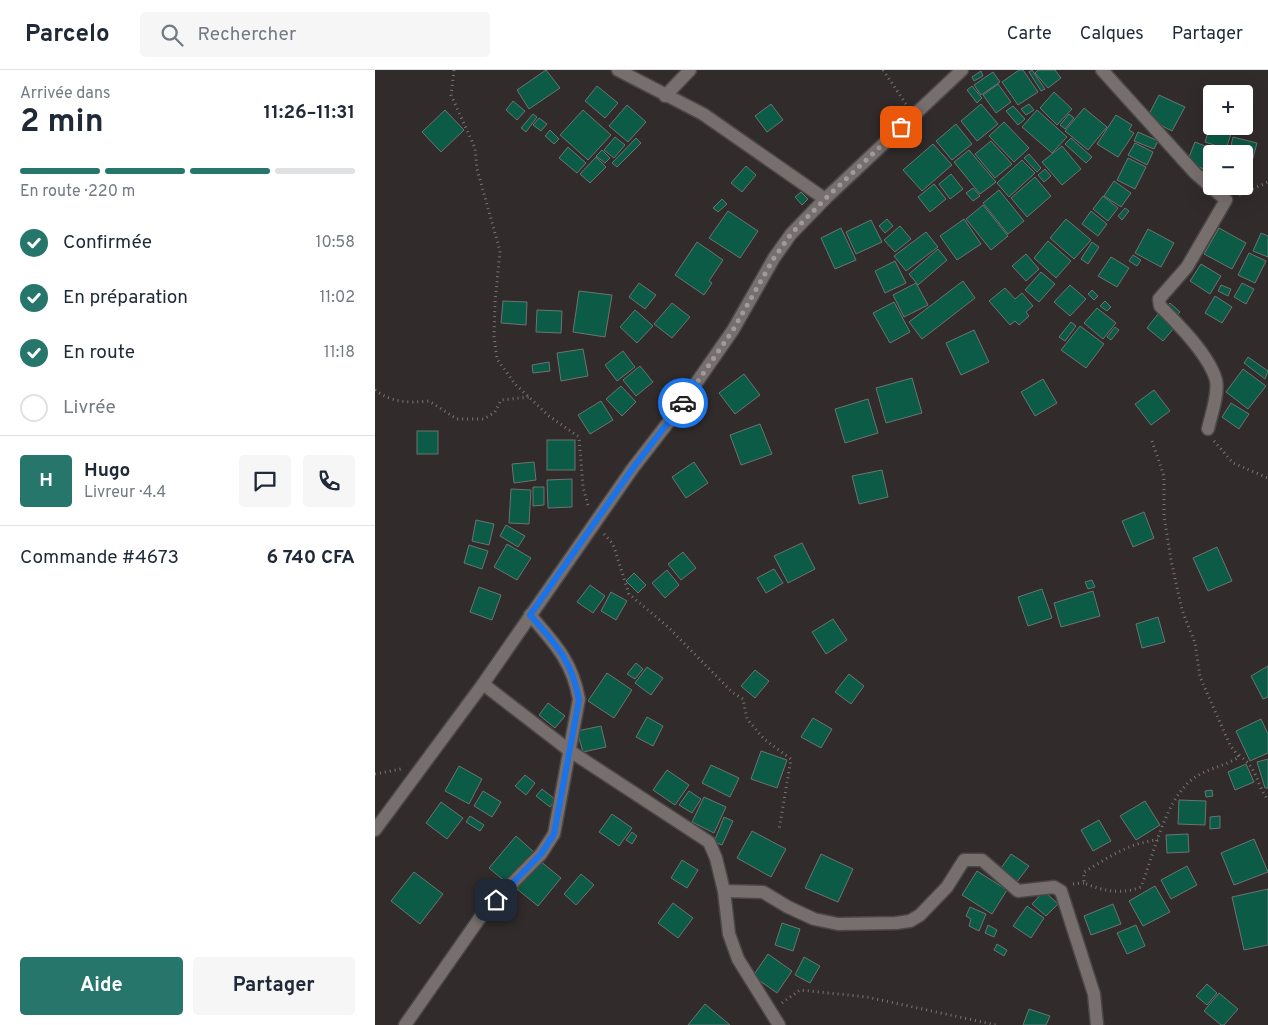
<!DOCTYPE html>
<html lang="fr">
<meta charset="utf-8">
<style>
body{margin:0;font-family:Overpass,sans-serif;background:#f6f6f7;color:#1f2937;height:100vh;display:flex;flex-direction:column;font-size:19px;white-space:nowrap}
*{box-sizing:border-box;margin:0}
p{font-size:16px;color:#747a83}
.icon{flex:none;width:28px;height:28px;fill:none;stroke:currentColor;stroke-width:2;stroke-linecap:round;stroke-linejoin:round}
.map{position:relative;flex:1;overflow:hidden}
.sheet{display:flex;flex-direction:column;background:#fff;width:375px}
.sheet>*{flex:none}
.fabs{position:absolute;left:828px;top:15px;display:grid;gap:10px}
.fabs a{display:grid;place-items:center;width:50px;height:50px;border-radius:5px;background:#fff;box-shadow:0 5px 20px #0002;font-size:25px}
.pin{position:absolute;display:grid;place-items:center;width:42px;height:42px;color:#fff;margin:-21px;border-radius:10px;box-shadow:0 2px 8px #0006}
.courier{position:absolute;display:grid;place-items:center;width:50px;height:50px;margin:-25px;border:4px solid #1a73e8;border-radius:50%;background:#fff;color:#222;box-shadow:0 1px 6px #0007}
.head em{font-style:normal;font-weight:700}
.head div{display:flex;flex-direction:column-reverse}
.head{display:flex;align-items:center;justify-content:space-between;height:85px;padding:0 20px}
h1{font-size:32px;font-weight:700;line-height:38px}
.bar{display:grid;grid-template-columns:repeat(4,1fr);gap:8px 5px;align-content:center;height:60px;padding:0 20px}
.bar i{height:6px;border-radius:4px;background:#e0e1e3}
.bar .selected{background:#26766b}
.bar p{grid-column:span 4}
.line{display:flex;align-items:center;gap:12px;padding:0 20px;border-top:1px solid #e0e1e3}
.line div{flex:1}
.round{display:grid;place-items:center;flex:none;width:52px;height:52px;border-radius:5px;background:#f6f6f7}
ol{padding:0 20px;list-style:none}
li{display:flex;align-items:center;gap:15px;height:55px}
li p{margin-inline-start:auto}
li .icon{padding:5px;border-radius:50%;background:#26766b;color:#fff;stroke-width:4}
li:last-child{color:#747a83}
li i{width:28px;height:28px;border:2px solid #e0e1e3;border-radius:50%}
.primary-button{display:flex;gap:10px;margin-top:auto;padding:10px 20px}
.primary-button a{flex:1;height:58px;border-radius:5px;background:#26766b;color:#fff;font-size:20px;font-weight:700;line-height:58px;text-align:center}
.primary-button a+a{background:#f6f6f7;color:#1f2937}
header{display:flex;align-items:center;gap:30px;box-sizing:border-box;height:70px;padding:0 25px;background:#fff;border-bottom:1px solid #e0e1e3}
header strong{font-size:24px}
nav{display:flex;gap:28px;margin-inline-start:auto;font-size:18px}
.search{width:350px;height:45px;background:#f6f6f7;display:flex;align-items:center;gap:12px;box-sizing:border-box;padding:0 18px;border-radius:5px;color:#747a83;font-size:19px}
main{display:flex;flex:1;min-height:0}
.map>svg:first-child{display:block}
</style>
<header>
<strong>Parcelo</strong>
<div class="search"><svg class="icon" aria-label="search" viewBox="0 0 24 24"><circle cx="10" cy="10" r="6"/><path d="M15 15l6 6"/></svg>Rechercher</div>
<nav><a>Carte</a><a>Calques</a><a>Partager</a></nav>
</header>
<main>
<section class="sheet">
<div class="head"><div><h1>2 min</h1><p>Arrivée dans</p></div><em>11:26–11:31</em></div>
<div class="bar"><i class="selected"></i><i class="selected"></i><i class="selected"></i><i></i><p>En route · 220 m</p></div>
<ol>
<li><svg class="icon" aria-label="check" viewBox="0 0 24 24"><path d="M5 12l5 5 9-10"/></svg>Confirmée<p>10:58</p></li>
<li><svg class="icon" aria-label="check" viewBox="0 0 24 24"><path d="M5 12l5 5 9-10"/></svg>En préparation<p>11:02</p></li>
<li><svg class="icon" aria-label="check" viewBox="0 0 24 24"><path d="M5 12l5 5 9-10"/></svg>En route<p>11:18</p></li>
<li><i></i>Livrée</li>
</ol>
<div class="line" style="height:90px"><b class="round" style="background:#26766b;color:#fff">H</b><div><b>Hugo</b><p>Livreur · 4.4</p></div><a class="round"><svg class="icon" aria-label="chat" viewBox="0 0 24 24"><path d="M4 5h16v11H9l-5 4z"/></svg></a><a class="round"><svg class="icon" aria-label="phone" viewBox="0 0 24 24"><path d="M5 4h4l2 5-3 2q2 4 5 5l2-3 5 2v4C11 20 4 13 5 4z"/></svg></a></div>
<div class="line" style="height:65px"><div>Commande #4673</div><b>6 740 CFA</b></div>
<div class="primary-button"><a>Aide</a><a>Partager</a></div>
</section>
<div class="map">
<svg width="893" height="955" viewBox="0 0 893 955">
<rect width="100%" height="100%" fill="#312b2b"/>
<!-- building -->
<g fill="#0b5b47" stroke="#6d7371">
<polygon points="171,0 185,18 154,39 142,20"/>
<polygon points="644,0 648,0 663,22 643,35 627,12"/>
<polygon points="657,0 670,19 666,21 654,2"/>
<polygon points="663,0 680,0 686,8 673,18 660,3"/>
<polygon points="606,1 608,6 599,11 597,7"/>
<polygon points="618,2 625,12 606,25 599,15"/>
<polygon points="623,14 636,32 621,43 608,25"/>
<polygon points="222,16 243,33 230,48 210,31"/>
<polygon points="597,16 607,28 602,33 592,20"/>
<polygon points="679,22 697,39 682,55 665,38"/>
<polygon points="784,25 810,37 797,61 772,48"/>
<polygon points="138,31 150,41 142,50 131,40"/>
<polygon points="396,34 408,50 392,62 380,46"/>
<polygon points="606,34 623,54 602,71 586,51"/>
<polygon points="654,34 659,40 651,45 646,39"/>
<polygon points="252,35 271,52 253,72 234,56"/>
<polygon points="638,36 650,49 643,55 631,41"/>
<polygon points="709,38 732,57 713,80 690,61"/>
<polygon points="70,40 89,60 66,82 47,62"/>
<polygon points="208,40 236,65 213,90 185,65"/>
<polygon points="662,40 692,67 677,83 647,57"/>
<polygon points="158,44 162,47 151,62 146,58"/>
<polygon points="694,44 699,48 690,59 685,55"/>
<polygon points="741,45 757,55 754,60 759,63 743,87 722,74"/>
<polygon points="164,48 172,54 166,61 158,55"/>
<polygon points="629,52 654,78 639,92 614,66"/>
<polygon points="836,53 836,56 858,58 851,79 830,72"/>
<polygon points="581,54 597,74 577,90 561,71"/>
<polygon points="175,60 184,69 179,74 170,66"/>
<polygon points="763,62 783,71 779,79 759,71"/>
<polygon points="240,67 250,75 239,88 229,80"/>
<polygon points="858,67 882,73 876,95 869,94 869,84 854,84"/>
<polygon points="261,68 266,73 242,97 237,93"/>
<polygon points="696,68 717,87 711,93 690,74"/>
<polygon points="616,71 637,94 620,108 600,84"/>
<polygon points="820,72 845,82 836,84 836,102 812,92"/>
<polygon points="760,73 778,82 772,95 753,85"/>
<polygon points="558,74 577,95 547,121 528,100"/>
<polygon points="687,76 706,99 687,115 667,92"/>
<polygon points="193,77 211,93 202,103 184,88"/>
<polygon points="227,80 235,88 230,93 221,86"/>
<polygon points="594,80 621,112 605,124 579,92"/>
<polygon points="654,84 666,98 662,102 649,88"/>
<polygon points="221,87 231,97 215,113 205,104"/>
<polygon points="753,88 771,97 760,119 742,110"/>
<polygon points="647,90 660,103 634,127 622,113"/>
<polygon points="371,96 381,105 367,122 356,113"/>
<polygon points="670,99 676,106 669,112 663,105"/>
<polygon points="576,104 588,119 575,129 564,114"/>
<polygon points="660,107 676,126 652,147 636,128"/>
<polygon points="739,111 756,123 746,137 729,126"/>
<polygon points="559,114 571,129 555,142 543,127"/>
<polygon points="598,118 605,126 598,131 591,123"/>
<polygon points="624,120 649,151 633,164 608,133"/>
<polygon points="426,122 433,129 427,135 420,127"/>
<polygon points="728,126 743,138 733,151 718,139"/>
<polygon points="347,129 352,134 343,142 338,138"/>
<polygon points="608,135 633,166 616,180 591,149"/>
<polygon points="750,138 754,141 747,150 743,146"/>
<polygon points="353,141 383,161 365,188 334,168"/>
<polygon points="716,141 732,154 723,166 707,154"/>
<polygon points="512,149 518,156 510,163 504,156"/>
<polygon points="589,149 606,174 582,190 565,166"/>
<polygon points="691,149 716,170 699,189 675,168"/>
<polygon points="496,150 507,172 481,184 471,162"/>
<polygon points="525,156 536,169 520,182 509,170"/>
<polygon points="466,158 481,190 460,199 446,168"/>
<polygon points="844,158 871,173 857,199 829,184"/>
<polygon points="773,159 799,173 786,197 760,183"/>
<polygon points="551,162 563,177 531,201 519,186"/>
<polygon points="886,163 893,166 893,187 878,181"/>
<polygon points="673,171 696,191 681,208 659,188"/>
<polygon points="322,172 348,190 334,211 337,213 329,225 300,205"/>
<polygon points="717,172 724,177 713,194 706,189"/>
<polygon points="563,179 572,190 543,215 534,204"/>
<polygon points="874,183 891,191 880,213 863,205"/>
<polygon points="651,184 664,199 651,211 637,196"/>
<polygon points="758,185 766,190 762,196 754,191"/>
<polygon points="736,187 754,198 742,217 723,206"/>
<polygon points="520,191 531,213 510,223 500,201"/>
<polygon points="826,194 846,206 835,224 815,211"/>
<polygon points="666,202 680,214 664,232 650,220"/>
<polygon points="588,211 600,228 547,269 534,252"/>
<polygon points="264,213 281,225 270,239 254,227"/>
<polygon points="541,213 553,235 529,247 518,225"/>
<polygon points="867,213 879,219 871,234 859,227"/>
<polygon points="695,215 711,229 695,246 679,232"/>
<polygon points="846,215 856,219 853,226 843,221"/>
<polygon points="630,218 640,229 647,223 658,236 651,242 654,246 644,255 640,251 635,255 614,231"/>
<polygon points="717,220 723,226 719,230 713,224"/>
<polygon points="204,221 237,225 230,267 198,262"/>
<polygon points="840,226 857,237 847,253 830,243"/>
<polygon points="128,231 152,232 151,255 126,253"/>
<polygon points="730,231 736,237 732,241 725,236"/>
<polygon points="519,232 535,262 515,273 498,243"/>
<polygon points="297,233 315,247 297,268 279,254"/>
<polygon points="795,233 805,242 801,246 791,237"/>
<polygon points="722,238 741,253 728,269 709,253"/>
<polygon points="162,240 187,241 186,263 161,262"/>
<polygon points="260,240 278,256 262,273 245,257"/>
<polygon points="783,244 800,257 788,271 772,258"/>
<polygon points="696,252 701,256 690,271 684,267"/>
<polygon points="705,256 729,274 711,298 686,280"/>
<polygon points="740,257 744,260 736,270 732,267"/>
<polygon points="599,260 614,292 586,305 571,273"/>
<polygon points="208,279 213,306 186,311 182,283"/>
<polygon points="248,281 260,297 242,311 230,295"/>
<polygon points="873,287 893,301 890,309 869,293"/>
<polygon points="174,292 175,301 158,303 157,295"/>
<polygon points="265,296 278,312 261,326 248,310"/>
<polygon points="868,299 891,316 873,339 851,322"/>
<polygon points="369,304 385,325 360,344 344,323"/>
<polygon points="537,308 547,343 511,353 501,318"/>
<polygon points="668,309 682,333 660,346 646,322"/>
<polygon points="246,316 261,332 247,346 231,329"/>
<polygon points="779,320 795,341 776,355 760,334"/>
<polygon points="493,329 503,363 470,373 460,339"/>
<polygon points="226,331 238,350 215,364 203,345"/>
<polygon points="856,333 874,344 864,359 847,347"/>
<polygon points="385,354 397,384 366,395 355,365"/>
<rect x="42" y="361" width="21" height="23"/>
<rect x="172" y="370" width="28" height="30"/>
<polygon points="159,392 161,410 139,413 137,394"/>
<polygon points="319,392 333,413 311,428 297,407"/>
<polygon points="507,400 513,427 484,434 477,406"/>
<polygon points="197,409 197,437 173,438 172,410"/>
<polygon points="158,417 169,417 169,435 158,436"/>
<polygon points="136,419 156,420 154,454 134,453"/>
<polygon points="769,442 779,468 758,477 747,451"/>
<polygon points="101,450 119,454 114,475 97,471"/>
<polygon points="131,455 150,466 143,477 125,466"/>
<polygon points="427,473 440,499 413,513 399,486"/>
<polygon points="132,474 156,488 142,510 119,497"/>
<polygon points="94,475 113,481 107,499 89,493"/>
<polygon points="842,477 857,511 833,521 818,488"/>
<polygon points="308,482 321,498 306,510 293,494"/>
<polygon points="399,499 408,513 391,523 382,508"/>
<polygon points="292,500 304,515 290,528 277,513"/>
<polygon points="259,503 271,515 263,523 251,511"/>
<polygon points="717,510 720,517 713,519 710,512"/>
<polygon points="215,515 230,526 218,543 202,532"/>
<polygon points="104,517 126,525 117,550 95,542"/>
<polygon points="667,519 677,548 653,556 643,527"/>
<polygon points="718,521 725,546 686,557 679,533"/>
<polygon points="236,522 252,531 241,550 226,541"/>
<polygon points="783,547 790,572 767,578 761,554"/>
<polygon points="458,549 472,570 451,584 437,562"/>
<polygon points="261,593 268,599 260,609 252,604"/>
<polygon points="893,596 893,627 888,629 876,606"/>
<polygon points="272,597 288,608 276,625 260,613"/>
<polygon points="380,600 394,611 380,628 366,616"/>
<polygon points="232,603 257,620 239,648 213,631"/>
<polygon points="474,604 489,616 476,634 460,622"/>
<polygon points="173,633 190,646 180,658 164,645"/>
<polygon points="272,647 288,656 278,676 261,667"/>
<polygon points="438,648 457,659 446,678 426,667"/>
<polygon points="886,649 893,664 893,683 875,691 861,661"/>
<polygon points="226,656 231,677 208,682 202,661"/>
<polygon points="386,681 412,690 402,718 376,709"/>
<polygon points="893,689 893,718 890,718 882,692"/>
<polygon points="871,694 879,712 860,720 853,702"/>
<polygon points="336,695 364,708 355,727 327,713"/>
<polygon points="84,696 107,709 94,734 70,721"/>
<polygon points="292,700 314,715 300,735 278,720"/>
<polygon points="150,705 160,713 151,725 140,716"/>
<polygon points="167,719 181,730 175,737 161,726"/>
<polygon points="837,720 838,726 831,727 830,721"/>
<polygon points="108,721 126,732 117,747 99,736"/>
<polygon points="314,721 326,729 317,743 304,735"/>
<polygon points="329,727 351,737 339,763 317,752"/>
<polygon points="804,730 831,731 830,755 803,754"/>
<polygon points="770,731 785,755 761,770 745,746"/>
<polygon points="66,732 88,748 72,769 51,753"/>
<polygon points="237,744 257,758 244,776 224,762"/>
<polygon points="95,746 109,755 105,761 91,752"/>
<polygon points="845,746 845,758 835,759 835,747"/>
<polygon points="349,747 358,751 347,775 339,772"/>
<polygon points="724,750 736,771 718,781 706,760"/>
<polygon points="377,761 411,779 396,807 362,788"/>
<polygon points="257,762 262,766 257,774 251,770"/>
<polygon points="813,764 814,782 792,783 791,765"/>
<polygon points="141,766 160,783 133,814 114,798"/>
<polygon points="879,769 893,802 859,815 846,783"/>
<polygon points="446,784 478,799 463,832 430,818"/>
<polygon points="636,784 654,796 641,813 624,801"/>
<polygon points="307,790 323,800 312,818 296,808"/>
<polygon points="165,791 186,808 163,836 142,819"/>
<polygon points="812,796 822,815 796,829 786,810"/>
<polygon points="602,801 632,820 617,844 587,825"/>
<polygon points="39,802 68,824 45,854 16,831"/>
<polygon points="206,804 219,815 201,835 189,824"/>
<polygon points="780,816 795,842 768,856 754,831"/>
<polygon points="893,819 893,875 869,880 857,827"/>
<polygon points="669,821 683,834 671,846 657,834"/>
<polygon points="298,833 318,848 303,868 283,853"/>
<polygon points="738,834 746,854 716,865 709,846"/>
<polygon points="652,836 669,848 656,868 638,856"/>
<polygon points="595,837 611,844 604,861 594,856 596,849 591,846"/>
<polygon points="407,853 425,859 418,881 400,875"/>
<polygon points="613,855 622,860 619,867 610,863"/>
<polygon points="761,855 770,876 752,884 742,863"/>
<polygon points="622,874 632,880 629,886 619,880"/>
<polygon points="393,884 417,901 402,923 378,906"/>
<polygon points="429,887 445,896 435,913 420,905"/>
<polygon points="832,914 842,923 832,935 821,926"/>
<polygon points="844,923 863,939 849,955 846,955 829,941"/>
<polygon points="330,934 355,955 313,955"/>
<polygon points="654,939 675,946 671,955 648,955"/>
</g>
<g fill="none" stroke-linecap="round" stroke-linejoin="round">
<defs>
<g id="street">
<polyline points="243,0 328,44 450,129"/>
<path d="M727 0 820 103 851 130 812 197 784 229 785 236C803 254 834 285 841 310 844 324 836 345 833 359"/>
<polyline points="290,26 315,0"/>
<polyline points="108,614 195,681 334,772 341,788 349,821 354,864 363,889 404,955"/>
<polyline points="349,821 388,822 413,837 439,849 463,854 521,853 535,851 545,845 572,817 589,790 607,790 643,821 679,817 686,821 719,924 722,955"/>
<path d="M30 955 109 842 166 784 179 764 204 629C197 591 180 574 155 545"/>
</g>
<polyline id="secondary" points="0,760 108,614 258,398 299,345 358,260 399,188 416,164 450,129 587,0"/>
</defs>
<!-- street casing -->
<use href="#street" stroke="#4b4746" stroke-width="15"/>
<!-- secondary casing -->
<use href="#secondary" stroke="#4b4746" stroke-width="15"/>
<!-- path -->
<g stroke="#7a7675" stroke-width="3" stroke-dasharray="1 4" stroke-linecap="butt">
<polyline points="79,0 76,25 100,78 102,99 125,181 120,233 119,266 122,289 140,314 174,346 204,367 208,417 213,435"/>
<polyline points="508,0 531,34"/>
<polyline points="864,125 893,112"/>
<path d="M0 320C18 333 33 333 54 331L82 349H109L120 342 126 330 154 327"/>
<path d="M777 371 789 406V446L796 490 807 540 820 573 825 607 855 675 864 687C849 697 827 699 813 713 789 736 778 786 766 817 747 825 728 821 709 813V802C733 788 755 772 783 770"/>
<polyline points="839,371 858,393 893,408"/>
<polyline points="229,464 238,474 254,524 293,557 357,622 368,629 372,649 389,669 416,689 404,760"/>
<path d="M864 685C884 700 880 712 893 730"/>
<polyline points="0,704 26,699"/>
<polyline points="698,814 709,813"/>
<polyline points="407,933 425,920 492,927 621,955"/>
</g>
<!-- street -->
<use href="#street" stroke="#766f6e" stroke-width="12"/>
<!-- secondary -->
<use href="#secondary" stroke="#766f6e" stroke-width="12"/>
</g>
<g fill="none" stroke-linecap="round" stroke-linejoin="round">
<!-- done -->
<polyline stroke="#a09b9b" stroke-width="5" stroke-dasharray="0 9" points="308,333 358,260 399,188 416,164 450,129 526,57"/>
<!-- route -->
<path stroke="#1a73e8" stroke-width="6" d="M121 830 166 784 179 764 204 630C197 591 181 574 155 545L258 398 308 333"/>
</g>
</svg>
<div class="fabs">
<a>+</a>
<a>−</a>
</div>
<div class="pin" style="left:526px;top:57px;background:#ea580c"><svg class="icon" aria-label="bag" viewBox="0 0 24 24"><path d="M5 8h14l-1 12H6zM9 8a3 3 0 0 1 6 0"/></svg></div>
<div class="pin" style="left:121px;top:830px;background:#1f2937"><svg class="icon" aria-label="home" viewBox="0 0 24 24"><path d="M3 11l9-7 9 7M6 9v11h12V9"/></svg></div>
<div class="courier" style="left:308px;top:333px"><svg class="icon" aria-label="car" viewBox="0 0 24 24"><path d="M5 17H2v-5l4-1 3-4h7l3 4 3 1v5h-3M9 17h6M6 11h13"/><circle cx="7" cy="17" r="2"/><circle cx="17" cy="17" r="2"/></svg></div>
</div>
</main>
